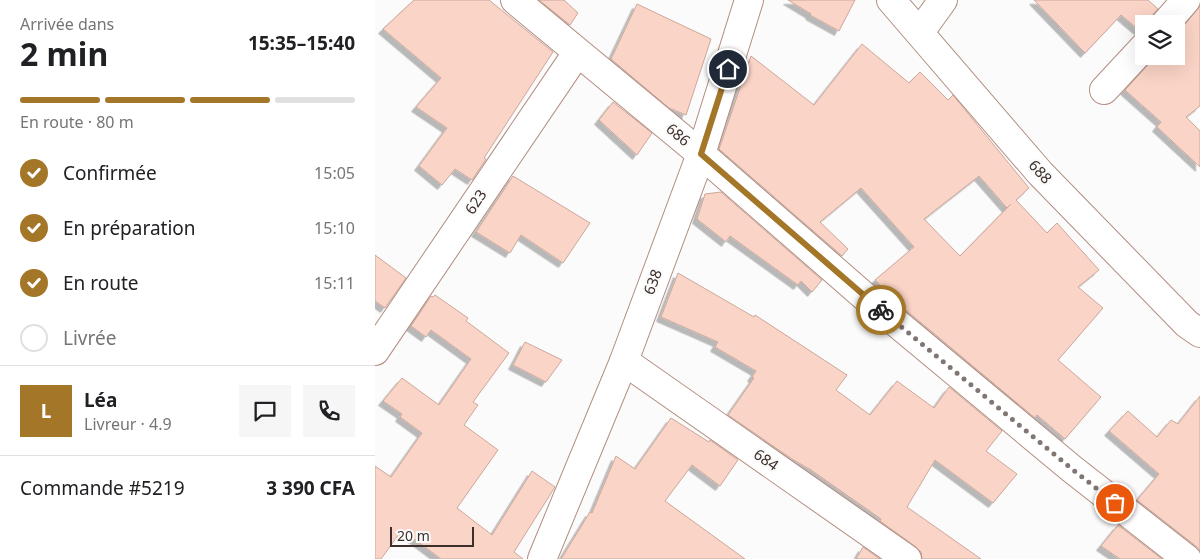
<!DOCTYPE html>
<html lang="fr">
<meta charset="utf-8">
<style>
body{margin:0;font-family:"Noto Sans",sans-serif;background:#f6f6f6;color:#202124;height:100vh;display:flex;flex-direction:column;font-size:19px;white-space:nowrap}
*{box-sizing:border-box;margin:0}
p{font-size:16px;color:#757577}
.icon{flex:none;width:28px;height:28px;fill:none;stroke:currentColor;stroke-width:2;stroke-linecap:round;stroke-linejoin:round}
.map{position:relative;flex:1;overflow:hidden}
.drawer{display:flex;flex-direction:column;background:#fff;width:375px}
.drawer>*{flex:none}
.controls{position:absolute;left:760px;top:15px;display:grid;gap:10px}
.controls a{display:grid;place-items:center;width:50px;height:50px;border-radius:0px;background:#fff;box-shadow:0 5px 20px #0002;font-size:25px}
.scale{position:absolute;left:15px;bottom:12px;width:84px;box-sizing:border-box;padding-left:5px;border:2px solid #3d2f29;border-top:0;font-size:14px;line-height:18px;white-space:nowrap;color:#3d2f29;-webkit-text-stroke:4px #fbfbfb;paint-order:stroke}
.pin{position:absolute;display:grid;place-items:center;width:42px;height:42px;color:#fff;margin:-21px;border:2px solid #fff;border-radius:50%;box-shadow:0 1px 5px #0007}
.courier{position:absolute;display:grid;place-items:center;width:50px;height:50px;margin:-25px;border:4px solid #a37628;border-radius:50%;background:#fff;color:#222;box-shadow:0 1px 6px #0007}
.headline em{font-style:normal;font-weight:700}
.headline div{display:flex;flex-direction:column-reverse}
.headline{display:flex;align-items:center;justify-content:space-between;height:85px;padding:0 20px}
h1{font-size:32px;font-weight:700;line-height:38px}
.bar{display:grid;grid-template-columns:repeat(4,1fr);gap:8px 5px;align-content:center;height:60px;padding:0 20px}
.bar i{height:6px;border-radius:4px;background:#e0e0e0}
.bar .active{background:#a37628}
.bar p{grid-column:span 4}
.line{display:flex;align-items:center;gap:12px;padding:0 20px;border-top:1px solid #e0e0e0}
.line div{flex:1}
.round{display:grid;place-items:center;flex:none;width:52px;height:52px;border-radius:0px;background:#f6f6f6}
ol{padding:0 20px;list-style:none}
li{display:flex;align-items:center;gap:15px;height:55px}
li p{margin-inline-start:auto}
li .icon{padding:5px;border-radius:50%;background:#a37628;color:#fff;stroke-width:4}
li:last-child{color:#757577}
li i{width:28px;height:28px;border:2px solid #e0e0e0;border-radius:50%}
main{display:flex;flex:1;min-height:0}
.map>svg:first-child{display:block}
</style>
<main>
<section class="drawer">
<div class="headline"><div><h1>2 min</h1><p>Arrivée dans</p></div><em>15:35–15:40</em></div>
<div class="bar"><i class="active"></i><i class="active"></i><i class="active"></i><i></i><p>En route · 80 m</p></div>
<ol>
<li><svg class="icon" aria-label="check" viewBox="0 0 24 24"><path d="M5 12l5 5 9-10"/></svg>Confirmée<p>15:05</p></li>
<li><svg class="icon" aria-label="check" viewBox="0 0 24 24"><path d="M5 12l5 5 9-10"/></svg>En préparation<p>15:10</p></li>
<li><svg class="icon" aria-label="check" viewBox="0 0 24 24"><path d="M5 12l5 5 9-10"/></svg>En route<p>15:11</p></li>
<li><i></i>Livrée</li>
</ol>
<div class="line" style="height:90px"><b class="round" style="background:#a37628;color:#fff">L</b><div><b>Léa</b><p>Livreur · 4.9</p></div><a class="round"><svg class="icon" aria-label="chat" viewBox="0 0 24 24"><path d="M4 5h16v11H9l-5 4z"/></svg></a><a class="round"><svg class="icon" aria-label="phone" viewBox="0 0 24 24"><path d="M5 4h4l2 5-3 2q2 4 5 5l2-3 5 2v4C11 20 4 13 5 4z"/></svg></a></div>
<div class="line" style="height:65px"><div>Commande #5219</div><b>3 390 CFA</b></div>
</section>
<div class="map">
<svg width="825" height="559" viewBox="0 0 825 559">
<defs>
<filter id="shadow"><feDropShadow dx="-4.5" dy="4.5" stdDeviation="0" flood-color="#0004"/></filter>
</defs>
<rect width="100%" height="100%" fill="#fbfbfb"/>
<!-- building -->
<g fill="#fad4c6" stroke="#cca79a" fill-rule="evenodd" filter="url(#shadow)">
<polygon points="39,0 114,0 178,52 109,158 111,159 97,180 80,169 67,185 44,166 72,128 41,107 66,78 8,29"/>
<polygon points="164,0 189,0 203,13 195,25"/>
<polygon points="413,0 480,0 464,31 435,15 436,14"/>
<polygon points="659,0 773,0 783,9 778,14 775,24 769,24 769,32 766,32 746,15 710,53"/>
<polygon points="262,4 336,39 311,115 294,108 236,59"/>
<polygon points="825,6 825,106 811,117 825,131 825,167 782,127 786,122 750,90 781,56 801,56 801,35"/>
<path d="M487 44 534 83 545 72 573 100 578 95 654 188 641 200 672 233 682 223 724 270 703 287 728 308 683 360 726 397 690 439 662 415 660 418 520 301 500 280 539 247 486 188 445 222 473 249 467 256 344 149 376 56 439 105ZM604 176 632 208 636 204 585 256 549 219Z"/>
<polygon points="238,102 277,133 262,155 224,120"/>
<polygon points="138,176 215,223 188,263 146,235 135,253 101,232"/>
<polygon points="346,192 447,280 437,292 426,281 423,285 355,236 351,242 322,219 330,194"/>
<polygon points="0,255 31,278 10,308 0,301"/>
<polygon points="303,273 379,317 380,315 472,375 461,390 495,415 522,381 559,408 574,387 627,431 611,451 642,474 618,503 560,460 532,507 606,559 547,559 546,552 541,547 505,521 506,519 436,470 417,459 353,415 379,378 377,377 381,371 340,347 343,342 286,317"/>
<polygon points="60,295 93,318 91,321 134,353 98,402 103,405 89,425 123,450 82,508 117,535 157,471 180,487 139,552 148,559 66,559 27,530 6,559 0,559 0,466 16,477 47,433 25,417 27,414 8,401 27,378 64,405 96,359 56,330 51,337 36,326 56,296 58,297"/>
<polygon points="150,342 187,360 171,382 138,365"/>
<polygon points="825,396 825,551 822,547 762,500 784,474 734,431 753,411 782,437 796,420 803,424"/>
<polygon points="296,418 334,442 335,440 363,460 345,486 317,465 290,501 370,559 186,559 215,512 217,513 241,456 260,469"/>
<polygon points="743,525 787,559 745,559 726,546"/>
<polygon points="488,547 505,559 481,559"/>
</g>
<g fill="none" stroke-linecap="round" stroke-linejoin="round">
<defs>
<g id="minor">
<polyline points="140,0 326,154 489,296 697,469 812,559"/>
<polyline points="516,0 665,173 812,324 825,333"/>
<polyline points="790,24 811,0"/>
<polyline points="545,32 568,0"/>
<polyline points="729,90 769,47"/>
<polyline points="0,351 202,53"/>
<polyline points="249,361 532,559"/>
<polyline points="167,559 249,361 326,154 374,0"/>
</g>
</defs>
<!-- minor casing -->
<use href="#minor" stroke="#b28e81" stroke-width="30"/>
<!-- minor -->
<use href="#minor" stroke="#fff" stroke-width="28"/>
</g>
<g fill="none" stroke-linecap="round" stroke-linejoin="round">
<!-- done -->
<polyline stroke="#807672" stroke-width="5" stroke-dasharray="0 9" points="506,310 697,469 740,503"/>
<!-- route -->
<polyline stroke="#a37628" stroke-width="6" points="353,69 326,154 506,310"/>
</g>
<g text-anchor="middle" stroke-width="5" stroke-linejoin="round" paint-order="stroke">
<!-- street labels -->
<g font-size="15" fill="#3d2f29" stroke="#fbfbfb">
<text transform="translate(303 135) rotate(40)" y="5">686</text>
<text transform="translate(665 172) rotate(48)" y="5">688</text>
<text transform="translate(101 202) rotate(-56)" y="5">623</text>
<text transform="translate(278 282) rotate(-70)" y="5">638</text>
<text transform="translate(391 460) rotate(35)" y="5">684</text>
</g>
</g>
</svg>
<div class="controls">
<a><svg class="icon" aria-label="layers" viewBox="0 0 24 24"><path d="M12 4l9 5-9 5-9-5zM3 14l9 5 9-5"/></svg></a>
</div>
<div class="scale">20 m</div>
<div class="pin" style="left:740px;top:503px;background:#ea580c"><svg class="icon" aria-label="bag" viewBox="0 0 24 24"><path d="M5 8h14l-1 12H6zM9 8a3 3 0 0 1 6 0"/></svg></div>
<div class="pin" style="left:353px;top:69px;background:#1f2937"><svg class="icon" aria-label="home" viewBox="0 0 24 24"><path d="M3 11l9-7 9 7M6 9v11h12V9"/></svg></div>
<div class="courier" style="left:506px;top:310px"><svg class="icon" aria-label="bike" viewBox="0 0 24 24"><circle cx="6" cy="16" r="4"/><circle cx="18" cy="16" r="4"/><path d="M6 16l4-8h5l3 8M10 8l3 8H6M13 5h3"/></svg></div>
</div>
</main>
